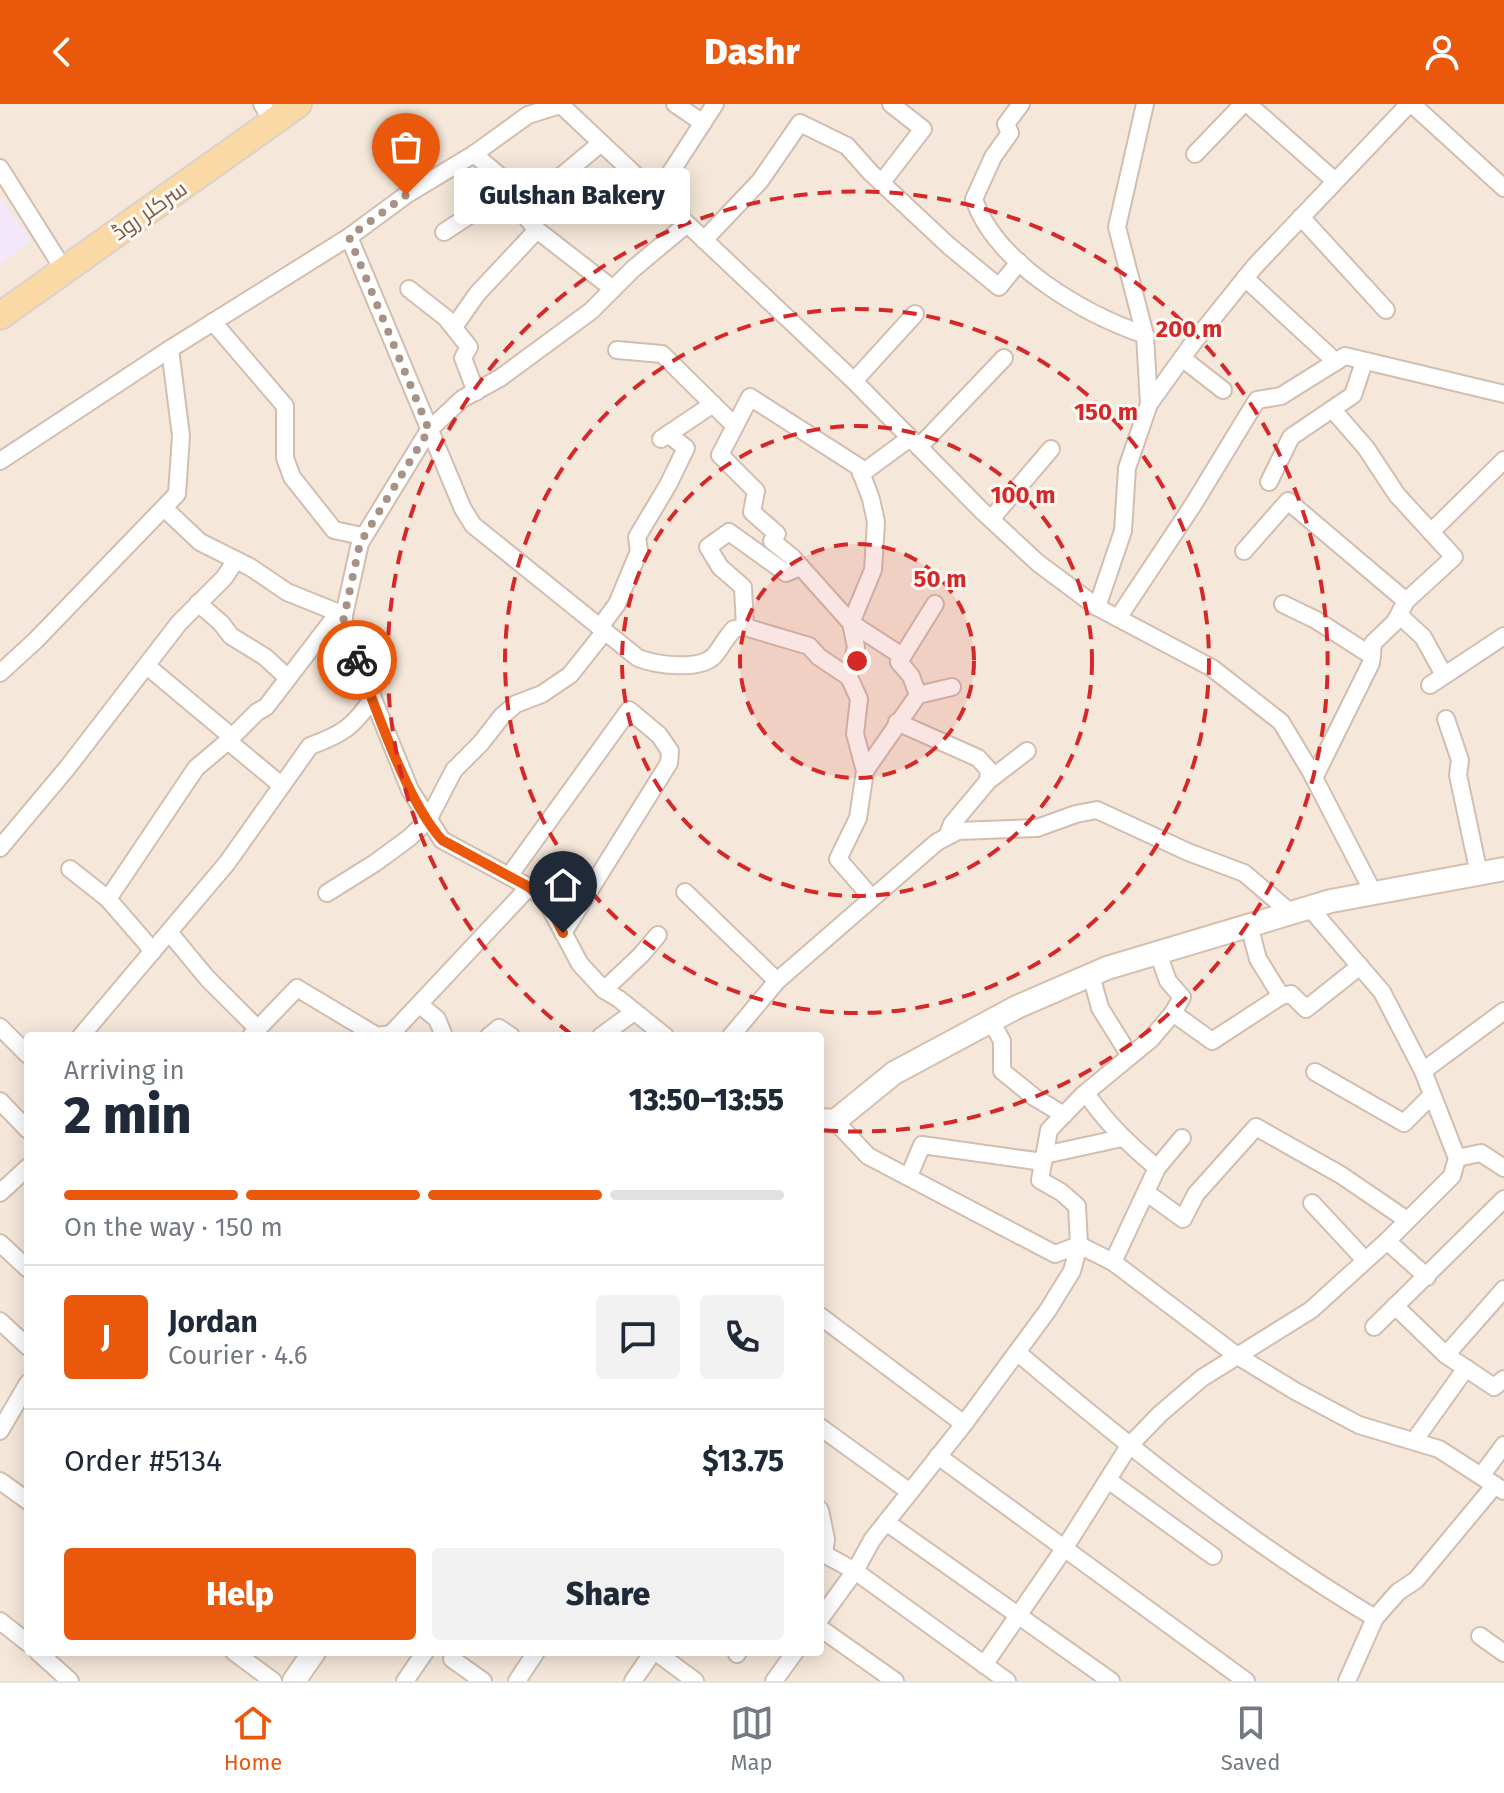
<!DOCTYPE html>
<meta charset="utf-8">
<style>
body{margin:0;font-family:"Fira Sans",Cairo,sans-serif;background:#f2f2f3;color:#1f2937;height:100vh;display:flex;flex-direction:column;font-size:30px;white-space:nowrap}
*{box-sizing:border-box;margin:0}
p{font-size:26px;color:#747a83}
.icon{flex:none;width:44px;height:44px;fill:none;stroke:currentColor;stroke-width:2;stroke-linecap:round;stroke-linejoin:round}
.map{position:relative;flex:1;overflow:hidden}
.side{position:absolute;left:24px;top:928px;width:800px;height:624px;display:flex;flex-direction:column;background:#fff;border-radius:8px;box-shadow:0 4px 20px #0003}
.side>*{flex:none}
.pin{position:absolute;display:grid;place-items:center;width:68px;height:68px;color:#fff;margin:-82px -34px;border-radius:50% 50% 50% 0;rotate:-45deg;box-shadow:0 0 8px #0007}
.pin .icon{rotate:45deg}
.courier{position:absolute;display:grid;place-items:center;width:80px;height:80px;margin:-40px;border:6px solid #ea580c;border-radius:50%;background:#fff;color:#222;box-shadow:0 2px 10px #0007}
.bubble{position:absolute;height:56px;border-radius:8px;background:#fff;box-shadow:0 4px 20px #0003;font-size:26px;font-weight:800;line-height:56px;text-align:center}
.overview em{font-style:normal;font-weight:800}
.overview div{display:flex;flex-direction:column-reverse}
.overview{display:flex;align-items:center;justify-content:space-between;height:136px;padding:0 40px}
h1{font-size:52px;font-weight:800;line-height:60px}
.bar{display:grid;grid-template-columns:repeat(4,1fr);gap:12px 8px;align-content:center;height:96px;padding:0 40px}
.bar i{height:10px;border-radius:6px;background:#e0e1e3}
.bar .active{background:#ea580c}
.bar p{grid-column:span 4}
.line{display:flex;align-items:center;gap:20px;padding:0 40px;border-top:2px solid #e0e1e3}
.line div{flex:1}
.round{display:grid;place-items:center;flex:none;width:84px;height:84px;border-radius:8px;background:#f2f2f3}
.cta{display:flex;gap:16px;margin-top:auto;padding:16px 40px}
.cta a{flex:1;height:92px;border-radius:8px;background:#ea580c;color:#fff;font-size:32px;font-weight:800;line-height:92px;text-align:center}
.cta a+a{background:#f2f2f3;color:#1f2937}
header{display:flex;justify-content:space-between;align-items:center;height:104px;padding:0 40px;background:#ea580c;color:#fff;font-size:36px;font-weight:800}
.tabs{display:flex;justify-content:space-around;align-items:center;height:112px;border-top:2px solid #e0e1e3;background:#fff;font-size:22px;color:#747a83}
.tabs a{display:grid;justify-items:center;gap:4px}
.tabs .active{color:#ea580c}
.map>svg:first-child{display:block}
</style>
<header><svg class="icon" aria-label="back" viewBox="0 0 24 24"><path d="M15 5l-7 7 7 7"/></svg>Dashr<svg class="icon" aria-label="person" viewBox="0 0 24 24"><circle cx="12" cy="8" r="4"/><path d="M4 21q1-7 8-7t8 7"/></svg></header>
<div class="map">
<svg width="1504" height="1577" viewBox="0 0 1504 1577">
<rect width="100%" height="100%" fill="#fdf6ec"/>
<!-- residential -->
<path fill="#f5e8da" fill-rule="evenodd" d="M0 0H1504V1577H0ZM28 932H820V1548H28Z"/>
<!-- education -->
<polygon fill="#f3e8fa" points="0,93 31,136 0,161"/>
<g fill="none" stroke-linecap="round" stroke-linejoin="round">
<defs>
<g id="street">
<polyline points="262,0 273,18"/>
<polyline points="560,0 854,277 982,407 1038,459 1097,503 1212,564 1281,618 1311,668 1374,790"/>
<polyline points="675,0 703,19"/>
<path d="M1021 0 1006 20 1010 29 993 53 974 95C996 160 1084 210 1145 231"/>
<polyline points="1145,0 1117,123 1145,231 1149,300"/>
<polyline points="1248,0 1335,77"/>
<polyline points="1412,0 1504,84"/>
<polyline points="474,50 508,79 505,88 537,126 613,185"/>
<polyline points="1195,50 1243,0"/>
<polyline points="0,64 64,166"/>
<polyline points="882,78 923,25 891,0"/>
<polyline points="656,91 715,0"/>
<polyline points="584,102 558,75 601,39"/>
<polyline points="1301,113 1386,206"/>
<polyline points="532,120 569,85"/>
<polyline points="444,128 505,88"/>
<path d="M349 133 463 405 473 421 638 554C656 561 699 567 714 552 721 544 726 533 734 525L745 523"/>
<polyline points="704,136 760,77 800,19 847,42 871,69 949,142 999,183 1019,158"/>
<polyline points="1245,174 1336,258"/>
<polyline points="409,185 446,214 469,243 463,254 476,288"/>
<polyline points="213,218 285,302 285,354 292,373 334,426 362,432"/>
<polyline points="454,223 477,190 537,126"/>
<polyline points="617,246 662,250 735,322"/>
<polyline points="1182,254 1223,286"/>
<polyline points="854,277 915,210"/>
<polyline points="661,335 713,300"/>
<polyline points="919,343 1004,254"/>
<polyline points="0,357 170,245 349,133 406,91 474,50 528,11 563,0"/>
<polyline points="861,370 910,334"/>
<polyline points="1269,378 1291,333 1353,291 1364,258"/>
<polyline points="164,404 200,438 250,463 287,488 344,511"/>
<polyline points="991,415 1051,345"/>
<polyline points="1431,428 1504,356"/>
<polyline points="1244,447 1288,397 1406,497"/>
<polyline points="800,463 786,469 729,428 708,443 720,463 743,483 745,523 809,542 819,553 849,573"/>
<polyline points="198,499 221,519 231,532 265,553 288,574"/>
<polyline points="1283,500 1316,516 1372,552"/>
<polyline points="1097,503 1123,427 1127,364 1149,300 1193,239 1255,162 1409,0"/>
<polyline points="1399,511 1423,533 1444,571"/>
<polyline points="1118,514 1193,401 1257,296 1281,292 1345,252 1504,290"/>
<polyline points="600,523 617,500 639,447 637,433 668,381 686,344 668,330"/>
<polyline points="147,562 232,633"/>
<polyline points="0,569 36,536 177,390 181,332 170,245"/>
<polyline points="1430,581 1504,532"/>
<polyline points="918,591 911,572 899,558 935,500"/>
<polyline points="1446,615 1460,656 1458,671 1479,770"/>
<polyline points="897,618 978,654 989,666 988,677"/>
<polyline points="228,637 281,681"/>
<polyline points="865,667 918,591 952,583"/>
<polyline points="1314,674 1371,559 1373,539 1395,518 1406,497 1454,453 1397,391 1366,344 1333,306"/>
<polyline points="948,730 952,720 988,677 1027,647"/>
<polyline points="0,744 68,663 179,519 224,474 236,456"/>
<polyline points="70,765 108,795 153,847"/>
<polyline points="509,772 629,606 659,631 670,647 669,659 563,829"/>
<polyline points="685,788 777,877"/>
<polyline points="327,789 375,759 409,734 428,716 454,666 481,639 502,612 516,600 542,590 570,571 605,527"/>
<polyline points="872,794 838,755 858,714 865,667 855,630 859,595 849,573 856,543 851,519 873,466 876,418 871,395 859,363 750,293 720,351 756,387 752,408 777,430 772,437 792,453 851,519 902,552"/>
<polyline points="108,795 196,664 228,637 257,608 266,603 338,509"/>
<polyline points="1249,821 1258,855 1281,892 1291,890 1306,905 1360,862"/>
<polyline points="169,828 207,874 257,924"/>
<polyline points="1091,871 1100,904 1130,952"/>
<polyline points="604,886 641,851 658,831"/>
<polyline points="420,901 437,915 444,932"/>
<polyline points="1173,909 1212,937 1281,892"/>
<polyline points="991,917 1002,937 1002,967 1034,993 1064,1011"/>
<polyline points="0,923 28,951"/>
<path d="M81 932 227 759 310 642C343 630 353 623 373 594"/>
<polyline points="251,932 297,884 377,932 391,930 529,783"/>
<polyline points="489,932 499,924 511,932"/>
<polyline points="601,932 634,908"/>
<polyline points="665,932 619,895 604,886 580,860 549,802 542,793 529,783 442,736 410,686 344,523 344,511 360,439 429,326 462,295 500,274 591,207 633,165 687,120"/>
<polyline points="731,932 777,877 937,738 958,727 1037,724 1076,710 1097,706 1188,748 1244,769 1291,809"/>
<polyline points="1423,967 1504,907"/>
<polyline points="1315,968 1404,1019 1432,991"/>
<path d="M1086 989C1106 1019 1130 1041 1157 1064"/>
<polyline points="0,997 28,1026"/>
<polyline points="835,1017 868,1052 1055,1150 1079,1141 1077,1102 1061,1088 1040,1076 1049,1026 1083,991 1151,935 1173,909 1182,893 1168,877 1158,849"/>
<polyline points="1044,1051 1122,1034"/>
<polyline points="1457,1054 1481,1049 1504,1064"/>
<polyline points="909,1072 922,1041 1043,1058"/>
<polyline points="0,1089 28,1063"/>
<polyline points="1147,1089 1183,1115 1196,1090 1256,1023 1341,1071 1407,1116"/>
<polyline points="1312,1099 1365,1156"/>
<polyline points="1387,1137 1427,1173"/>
<polyline points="0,1139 28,1165"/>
<polyline points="1113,1158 1157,1064 1182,1034"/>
<polyline points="1395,1202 1446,1251 1494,1283 1504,1275"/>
<polyline points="820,1212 964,1320"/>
<polyline points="0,1217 28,1243"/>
<polyline points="1374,1223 1504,1095"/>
<path d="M1017 1248C1130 1344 1248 1438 1375 1514"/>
<polyline points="1446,1251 1504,1185"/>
<polyline points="820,1323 910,1388"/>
<polyline points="0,1327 28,1279"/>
<polyline points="1414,1337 1466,1264"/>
<polyline points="938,1352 1246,1577"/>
<polyline points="1481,1372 1504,1341"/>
<polyline points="1108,1376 1213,1452"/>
<polyline points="0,1377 28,1397"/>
<polyline points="820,1406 826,1435 824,1450 855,1467 1007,1577"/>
<polyline points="886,1418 1111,1577"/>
<polyline points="820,1515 855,1467 872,1436 964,1320 1048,1206 1072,1167 1079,1141 1113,1158 1236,1251 1295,1287 1359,1321 1439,1345 1504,1387"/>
<polyline points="0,1517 28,1539"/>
<polyline points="820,1524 895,1577"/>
<polyline points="1480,1532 1504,1549"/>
<polyline points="38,1548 70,1577"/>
<polyline points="234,1548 273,1577"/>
<polyline points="656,1548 695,1577"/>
<polyline points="737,1550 738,1548"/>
<polyline points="452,1555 483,1577"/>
<polyline points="984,1561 1064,1445 1129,1342 1160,1310 1202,1274 1311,1206 1387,1137 1452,1072 1457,1054 1423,967 1382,888 1309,803"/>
<polyline points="405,1577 425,1548"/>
<polyline points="517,1577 536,1548"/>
<polyline points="633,1577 653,1548"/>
<polyline points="774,1577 795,1548"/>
<polyline points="1347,1577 1375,1514 1398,1488 1416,1476 1495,1381"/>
</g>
<g id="secondary">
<polyline points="820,1016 835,1017 894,969 1017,903 1107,864 1331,797 1504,765"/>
<polyline points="294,1577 314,1548"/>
</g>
<polyline id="primary" points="0,212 298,0"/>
</defs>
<!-- street casing -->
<use href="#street" stroke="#d1beb0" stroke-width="20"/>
<!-- secondary casing -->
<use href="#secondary" stroke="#d6c0b0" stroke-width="26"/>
<!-- primary casing -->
<use href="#primary" stroke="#dad1cd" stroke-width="30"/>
<!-- street -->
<use href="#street" stroke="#fff" stroke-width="16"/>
<!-- secondary -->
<use href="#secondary" stroke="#fff" stroke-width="22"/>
<!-- primary -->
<use href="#primary" stroke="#fbd9a5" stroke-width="26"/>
</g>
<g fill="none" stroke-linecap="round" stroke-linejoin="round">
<!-- done -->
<polyline stroke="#a89285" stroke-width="8" stroke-dasharray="0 14.4" points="357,556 343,518 360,439 429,326 349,133 406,91"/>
<!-- route -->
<path stroke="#ea580c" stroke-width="10" d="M357 556C378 608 406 696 442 736L529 783 549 802 563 829"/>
</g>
<!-- distance rings -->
<circle cx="857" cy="557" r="117" fill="#d62828" fill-opacity=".12"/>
<g fill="none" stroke="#d62828" stroke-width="4" stroke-dasharray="14 10">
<circle cx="857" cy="557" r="117"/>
<circle cx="857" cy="557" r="235"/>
<circle cx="857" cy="557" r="352"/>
<path d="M571 930A470 470 0 1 1 820 1026"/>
</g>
<g text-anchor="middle" stroke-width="6" stroke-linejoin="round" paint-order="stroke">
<!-- street labels -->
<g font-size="22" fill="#7a5c4d" stroke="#fffaf3">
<text transform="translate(149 106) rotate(-35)" y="8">سرکلر روڈ</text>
</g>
</g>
<circle cx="857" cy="557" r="12" fill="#d62828" stroke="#fffaf3" stroke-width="4"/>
<g font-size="24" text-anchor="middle" font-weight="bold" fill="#d62828" stroke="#fffaf3" stroke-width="6" stroke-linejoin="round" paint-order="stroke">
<text x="1189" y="233">200 m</text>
<text x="1106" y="316">150 m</text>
<text x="1023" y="399">100 m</text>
<text x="940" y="483">50 m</text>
</g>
</svg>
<div class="pin" style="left:406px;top:91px;background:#ea580c"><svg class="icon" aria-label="bag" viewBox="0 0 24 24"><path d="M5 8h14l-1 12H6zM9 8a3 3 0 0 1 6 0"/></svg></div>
<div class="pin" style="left:563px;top:829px;background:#1f2937"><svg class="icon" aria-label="home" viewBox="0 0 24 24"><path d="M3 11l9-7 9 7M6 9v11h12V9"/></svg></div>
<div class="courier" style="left:357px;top:556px"><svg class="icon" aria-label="bike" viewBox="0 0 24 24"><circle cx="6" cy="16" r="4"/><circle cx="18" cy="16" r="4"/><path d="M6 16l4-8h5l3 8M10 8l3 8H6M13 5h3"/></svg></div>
<div class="bubble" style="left:454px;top:64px;width:236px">Gulshan Bakery</div>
<section class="side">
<div class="overview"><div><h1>2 min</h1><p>Arriving in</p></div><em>13:50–13:55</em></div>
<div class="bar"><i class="active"></i><i class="active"></i><i class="active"></i><i></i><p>On the way · 150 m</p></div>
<div class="line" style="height:144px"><b class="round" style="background:#ea580c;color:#fff">J</b><div><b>Jordan</b><p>Courier · 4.6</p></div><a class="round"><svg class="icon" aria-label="chat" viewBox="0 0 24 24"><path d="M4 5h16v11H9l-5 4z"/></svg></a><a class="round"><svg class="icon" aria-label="phone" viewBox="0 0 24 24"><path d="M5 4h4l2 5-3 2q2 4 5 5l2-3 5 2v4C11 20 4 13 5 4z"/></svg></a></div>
<div class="line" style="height:104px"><div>Order #5134</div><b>$13.75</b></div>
<div class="cta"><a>Help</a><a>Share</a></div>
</section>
</div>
<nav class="tabs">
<a class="active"><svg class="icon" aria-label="home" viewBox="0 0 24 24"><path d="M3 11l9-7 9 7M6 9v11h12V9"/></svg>Home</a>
<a><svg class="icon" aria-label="map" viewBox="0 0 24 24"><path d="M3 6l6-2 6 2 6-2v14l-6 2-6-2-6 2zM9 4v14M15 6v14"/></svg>Map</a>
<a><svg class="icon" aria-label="saved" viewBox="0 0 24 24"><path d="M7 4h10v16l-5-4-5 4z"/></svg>Saved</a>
</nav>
